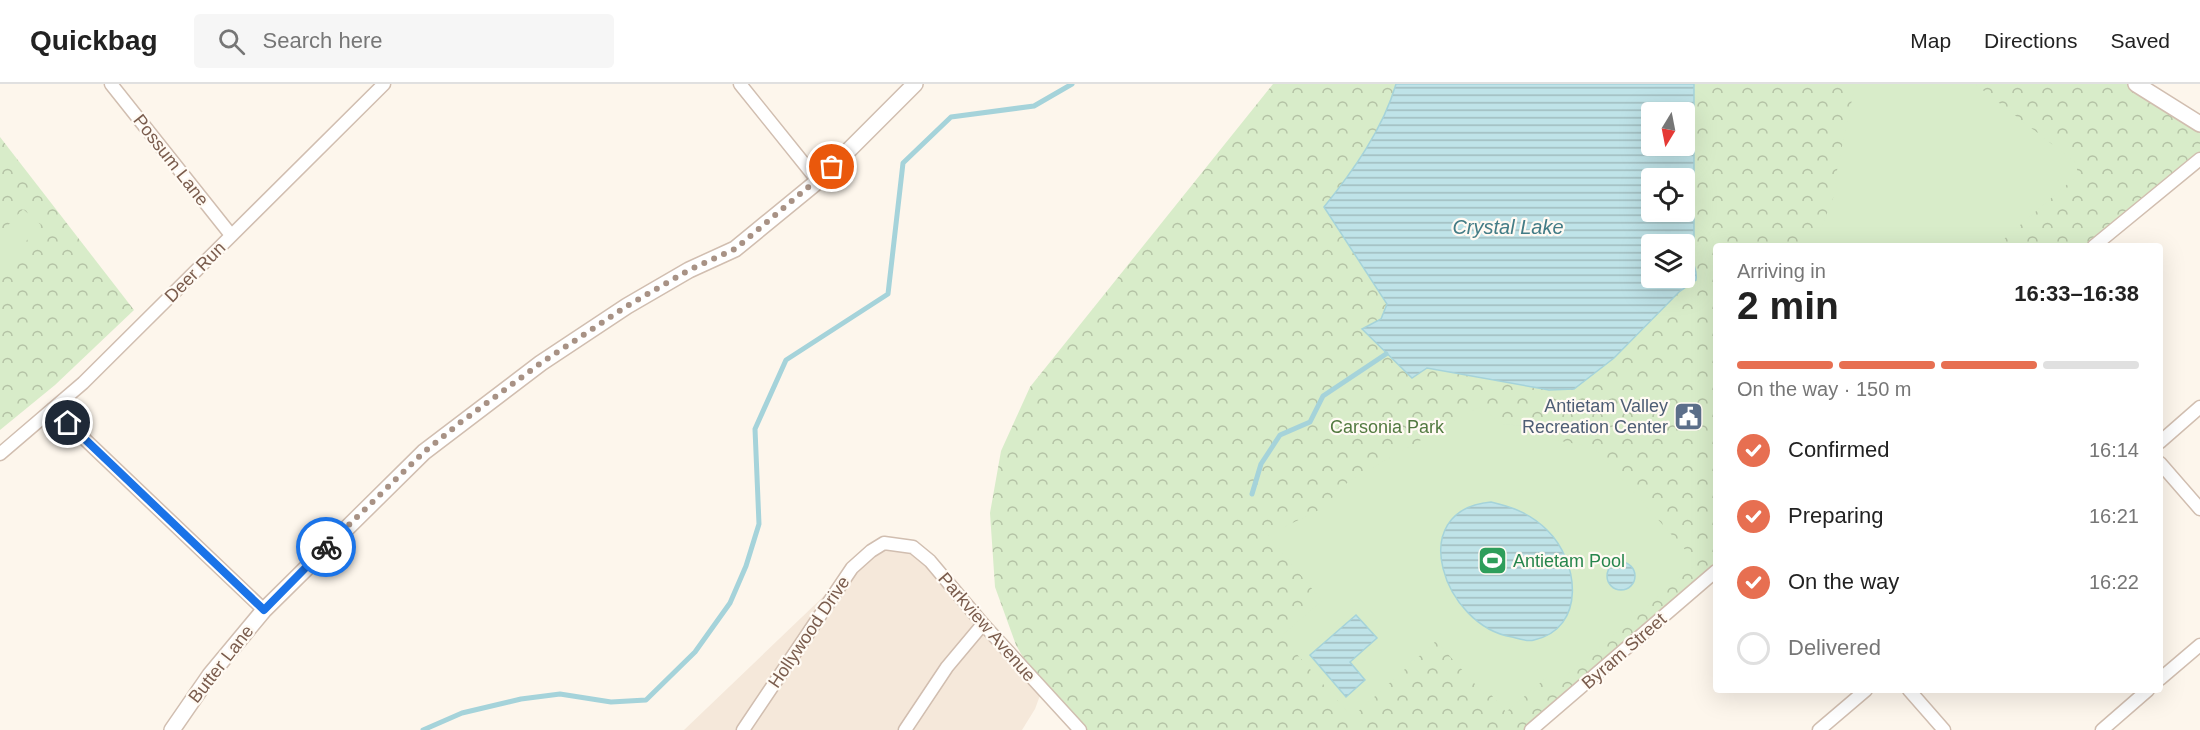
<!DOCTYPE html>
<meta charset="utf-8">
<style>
body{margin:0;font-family:Helvetica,sans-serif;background:#f6f6f6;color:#222;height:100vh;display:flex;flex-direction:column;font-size:22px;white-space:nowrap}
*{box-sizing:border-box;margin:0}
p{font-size:20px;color:#767676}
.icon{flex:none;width:33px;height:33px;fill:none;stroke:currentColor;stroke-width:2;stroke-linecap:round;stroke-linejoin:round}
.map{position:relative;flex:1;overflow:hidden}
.details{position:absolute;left:1713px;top:159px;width:450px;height:450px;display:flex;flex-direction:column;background:#fff;border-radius:6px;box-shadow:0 6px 24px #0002}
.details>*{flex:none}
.needle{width:39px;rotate:190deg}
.controls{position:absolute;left:1641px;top:18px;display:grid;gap:12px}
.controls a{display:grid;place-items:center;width:54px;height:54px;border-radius:6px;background:#fff;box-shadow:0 6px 24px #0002;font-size:30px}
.pin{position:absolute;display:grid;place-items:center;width:51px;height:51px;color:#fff;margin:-26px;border:3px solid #fff;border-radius:50%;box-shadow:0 2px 6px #0007}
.courier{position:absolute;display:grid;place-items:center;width:60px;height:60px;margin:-30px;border:4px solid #1a73e8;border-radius:50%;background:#fff;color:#222;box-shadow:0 2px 8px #0007}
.headline em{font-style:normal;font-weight:700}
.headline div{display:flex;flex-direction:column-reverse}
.headline{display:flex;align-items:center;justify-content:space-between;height:102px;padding:0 24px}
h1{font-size:39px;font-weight:700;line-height:45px}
.bar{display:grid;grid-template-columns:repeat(4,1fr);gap:9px 6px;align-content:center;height:72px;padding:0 24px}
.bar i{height:8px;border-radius:4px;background:#e0e0e0}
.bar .on{background:#e76f51}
.bar p{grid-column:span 4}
ol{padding:0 24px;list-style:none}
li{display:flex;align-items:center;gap:18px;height:66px}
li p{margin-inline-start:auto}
li .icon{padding:6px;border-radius:50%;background:#e76f51;color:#fff;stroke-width:4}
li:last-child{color:#767676}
li i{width:33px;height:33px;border:3px solid #e0e0e0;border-radius:50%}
header{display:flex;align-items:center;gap:36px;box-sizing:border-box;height:84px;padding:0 30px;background:#fff;border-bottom:2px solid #e0e0e0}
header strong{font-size:28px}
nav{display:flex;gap:33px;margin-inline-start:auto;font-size:21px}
.search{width:420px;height:54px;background:#f6f6f6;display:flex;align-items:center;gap:15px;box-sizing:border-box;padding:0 21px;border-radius:6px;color:#767676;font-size:22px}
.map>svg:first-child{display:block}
</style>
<header>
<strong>Quickbag</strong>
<div class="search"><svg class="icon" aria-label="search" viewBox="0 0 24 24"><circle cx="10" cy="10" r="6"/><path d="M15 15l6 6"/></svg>Search here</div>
<nav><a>Map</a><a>Directions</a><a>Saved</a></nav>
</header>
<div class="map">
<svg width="2200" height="646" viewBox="0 0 2200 646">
<defs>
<pattern id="park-crowns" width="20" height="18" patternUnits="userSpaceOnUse" patternTransform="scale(1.5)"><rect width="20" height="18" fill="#d8ecc9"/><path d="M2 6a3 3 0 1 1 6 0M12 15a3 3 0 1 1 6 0" fill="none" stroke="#b4c2a5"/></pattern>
<pattern id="water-rules" width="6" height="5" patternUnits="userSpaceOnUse" patternTransform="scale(1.5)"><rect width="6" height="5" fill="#bfe3e8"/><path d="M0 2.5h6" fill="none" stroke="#a0bbbe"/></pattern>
</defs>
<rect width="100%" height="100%" fill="#fdf6ec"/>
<!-- residential -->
<polygon fill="#f5e8da" points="913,463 1042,606 1035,625 1022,646 684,646 871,467"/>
<!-- park -->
<g fill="url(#park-crowns)" fill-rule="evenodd">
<path d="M1273 0H2136L2200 40V75L2094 162H1716V487L1531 646H1080L1042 606 1016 561 995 503 990 429 1001 367 1030 303ZM1652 28H1684V62H1652ZM1652 94H1684V128H1652ZM1652 160H1684V194H1652Z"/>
<polygon points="0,53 134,226 55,301 0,346"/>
</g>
<!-- garden -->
<g fill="#d8ecc9">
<polygon points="1857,0 1975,0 2076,79 2078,91 1996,162 1814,162 1837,104 1835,96 1854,6"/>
<polygon points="23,125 41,141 5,180 0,176 0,150"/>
<polygon points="1479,323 1503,340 1523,342 1522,346 1533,347 1533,352 1593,363 1697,479 1565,593 1546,594 1506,628 1488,607 1484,610 1436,557 1352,633 1281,552 1322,517 1268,451 1321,425 1349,397"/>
</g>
<!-- water -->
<g fill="url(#water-rules)" stroke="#a5d3da" stroke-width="1.5" fill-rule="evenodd">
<path d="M1396 0H1694V161C1689 180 1698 182 1696 196L1679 208 1614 274 1574 305 1549 306 1427 284 1412 294 1362 245 1381 235 1387 220 1324 123C1353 87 1383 45 1396 0ZM1684 28V62H1652V28ZM1684 94V128H1652V94ZM1652 160H1684V194H1652Z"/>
<path d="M1491 418C1513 423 1531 430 1547 446 1579 477 1587 544 1534 556 1527 558 1519 555 1512 553 1444 542 1403 426 1491 418Z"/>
<circle cx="1621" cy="492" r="14"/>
<polygon points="1356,531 1377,554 1350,578 1365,596 1346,613 1310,571"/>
</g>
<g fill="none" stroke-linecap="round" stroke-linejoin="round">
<!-- stream -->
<g stroke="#a5d3da" stroke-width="5">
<polyline points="1252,410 1261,380 1280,351 1310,338 1323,312 1386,270"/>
<polyline points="423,646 462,629 521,615 560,610 611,618 646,616 695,568 730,519 746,482 759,440 755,345 786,276 888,210 903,79 951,33 1034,22 1072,0"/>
</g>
<defs>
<g id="minor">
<polyline points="111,0 231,151"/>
<polyline points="740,0 818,97"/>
<polyline points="2094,162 2200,75"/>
<polyline points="53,325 264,526"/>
<polyline points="2160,358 2200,323"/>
<polyline points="0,370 83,299 384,0"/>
<polyline points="2160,379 2200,425"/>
<polyline points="2160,595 2200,561"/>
<polyline points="1909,606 1944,646"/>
<polyline points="743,646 852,484 871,467 884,459 913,463 930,477 983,540 1080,646"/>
<polyline points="905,646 947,583 983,540"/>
<polyline points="1531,646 1716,487"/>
<polyline points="1819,646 1866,606"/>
<polyline points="2102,646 2148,606"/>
</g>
<g id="tertiary">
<polyline points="2136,0 2200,40"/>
<polyline points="172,646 210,591 264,526 424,368 541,279 627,222 689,186 735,165 818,97 915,0"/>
</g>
</defs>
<!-- minor casing -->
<use href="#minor" stroke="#d1beb0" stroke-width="15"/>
<!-- tertiary casing -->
<use href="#tertiary" stroke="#d1beb0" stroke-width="18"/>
<!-- minor -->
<use href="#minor" stroke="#fff" stroke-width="12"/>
<!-- tertiary -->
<use href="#tertiary" stroke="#fff" stroke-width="15"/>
</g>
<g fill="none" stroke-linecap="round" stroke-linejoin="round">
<!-- done -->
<polyline stroke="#a89285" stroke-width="6" stroke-dasharray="0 10.8" points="326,463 424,368 461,338 541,279 627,222 689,186 735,165 832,83"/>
<!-- route -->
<polyline stroke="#1a73e8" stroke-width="8" points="68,339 264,526 326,463"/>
</g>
<!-- icons -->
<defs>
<symbol id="civic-square" viewBox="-11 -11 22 22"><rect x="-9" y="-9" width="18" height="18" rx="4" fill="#5c6f8a" stroke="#fffaf3"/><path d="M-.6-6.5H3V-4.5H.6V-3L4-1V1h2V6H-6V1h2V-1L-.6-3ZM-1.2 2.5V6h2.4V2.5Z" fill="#fff"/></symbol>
<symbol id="stadium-square" viewBox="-11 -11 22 22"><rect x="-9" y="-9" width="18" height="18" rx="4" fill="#2e9e5b" stroke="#fffaf3"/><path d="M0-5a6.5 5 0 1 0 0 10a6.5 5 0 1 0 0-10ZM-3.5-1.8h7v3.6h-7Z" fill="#fff"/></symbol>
</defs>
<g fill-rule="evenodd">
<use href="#civic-square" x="1672" y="316" width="33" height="33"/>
<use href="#stadium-square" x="1476" y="460" width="33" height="33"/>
</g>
<g text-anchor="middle" stroke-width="4.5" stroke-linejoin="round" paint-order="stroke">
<!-- street labels -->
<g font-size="18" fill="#7a5c4d" stroke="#fffaf3">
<text transform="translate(171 76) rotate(52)" y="6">Possum Lane</text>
<text transform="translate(195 188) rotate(-45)" y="6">Deer Run</text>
<text transform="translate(987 543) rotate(49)" y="6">Parkview Avenue</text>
<text transform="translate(809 548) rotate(-56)" y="6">Hollywood Drive</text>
<text transform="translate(1624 567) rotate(-41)" y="6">Byram Street</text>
<text transform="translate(221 580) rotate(-52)" y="6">Butter Lane</text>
</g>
<!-- service labels -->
<g font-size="18" fill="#4e5e75" stroke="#fffaf3" text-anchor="end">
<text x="1668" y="328">Antietam Valley<tspan x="1668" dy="21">Recreation Center</tspan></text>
</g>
<!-- park labels -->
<g font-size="18" fill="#537a41" stroke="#fffaf3">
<text x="1387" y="349">Carsonia Park</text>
</g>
<!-- leisure labels -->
<g font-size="18" fill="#27864d" stroke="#fffaf3" text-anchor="start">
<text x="1513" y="483">Antietam Pool</text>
</g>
<!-- water labels -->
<g font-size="20" font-style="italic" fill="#437c86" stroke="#fffaf3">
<text x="1508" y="150">Crystal Lake</text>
</g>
</g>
</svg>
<div class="controls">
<a><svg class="needle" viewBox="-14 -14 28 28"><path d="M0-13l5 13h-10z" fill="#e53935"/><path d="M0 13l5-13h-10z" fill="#767676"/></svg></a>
<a><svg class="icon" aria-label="locate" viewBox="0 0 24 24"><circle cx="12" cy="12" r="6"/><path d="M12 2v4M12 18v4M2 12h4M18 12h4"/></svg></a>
<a><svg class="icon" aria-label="layers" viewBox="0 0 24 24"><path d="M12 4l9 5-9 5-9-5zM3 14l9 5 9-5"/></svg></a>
</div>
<div class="pin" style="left:832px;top:83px;background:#ea580c"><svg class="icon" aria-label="bag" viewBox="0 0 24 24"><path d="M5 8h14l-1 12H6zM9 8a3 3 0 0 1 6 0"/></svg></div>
<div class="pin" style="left:68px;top:339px;background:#1f2937"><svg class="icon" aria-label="home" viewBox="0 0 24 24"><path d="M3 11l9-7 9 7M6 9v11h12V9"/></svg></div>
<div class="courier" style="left:326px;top:463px"><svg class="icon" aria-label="bike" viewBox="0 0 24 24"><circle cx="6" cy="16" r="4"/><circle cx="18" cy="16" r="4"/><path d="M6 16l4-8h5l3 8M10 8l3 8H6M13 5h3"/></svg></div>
<section class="details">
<div class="headline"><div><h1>2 min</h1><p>Arriving in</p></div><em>16:33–16:38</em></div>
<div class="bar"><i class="on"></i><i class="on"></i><i class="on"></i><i></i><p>On the way · 150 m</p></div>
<ol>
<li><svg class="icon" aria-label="check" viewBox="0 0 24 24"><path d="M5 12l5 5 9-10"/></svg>Confirmed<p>16:14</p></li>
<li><svg class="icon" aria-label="check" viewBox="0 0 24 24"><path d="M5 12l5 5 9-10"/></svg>Preparing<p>16:21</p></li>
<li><svg class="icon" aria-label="check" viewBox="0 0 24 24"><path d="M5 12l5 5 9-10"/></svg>On the way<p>16:22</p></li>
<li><i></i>Delivered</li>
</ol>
</section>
</div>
